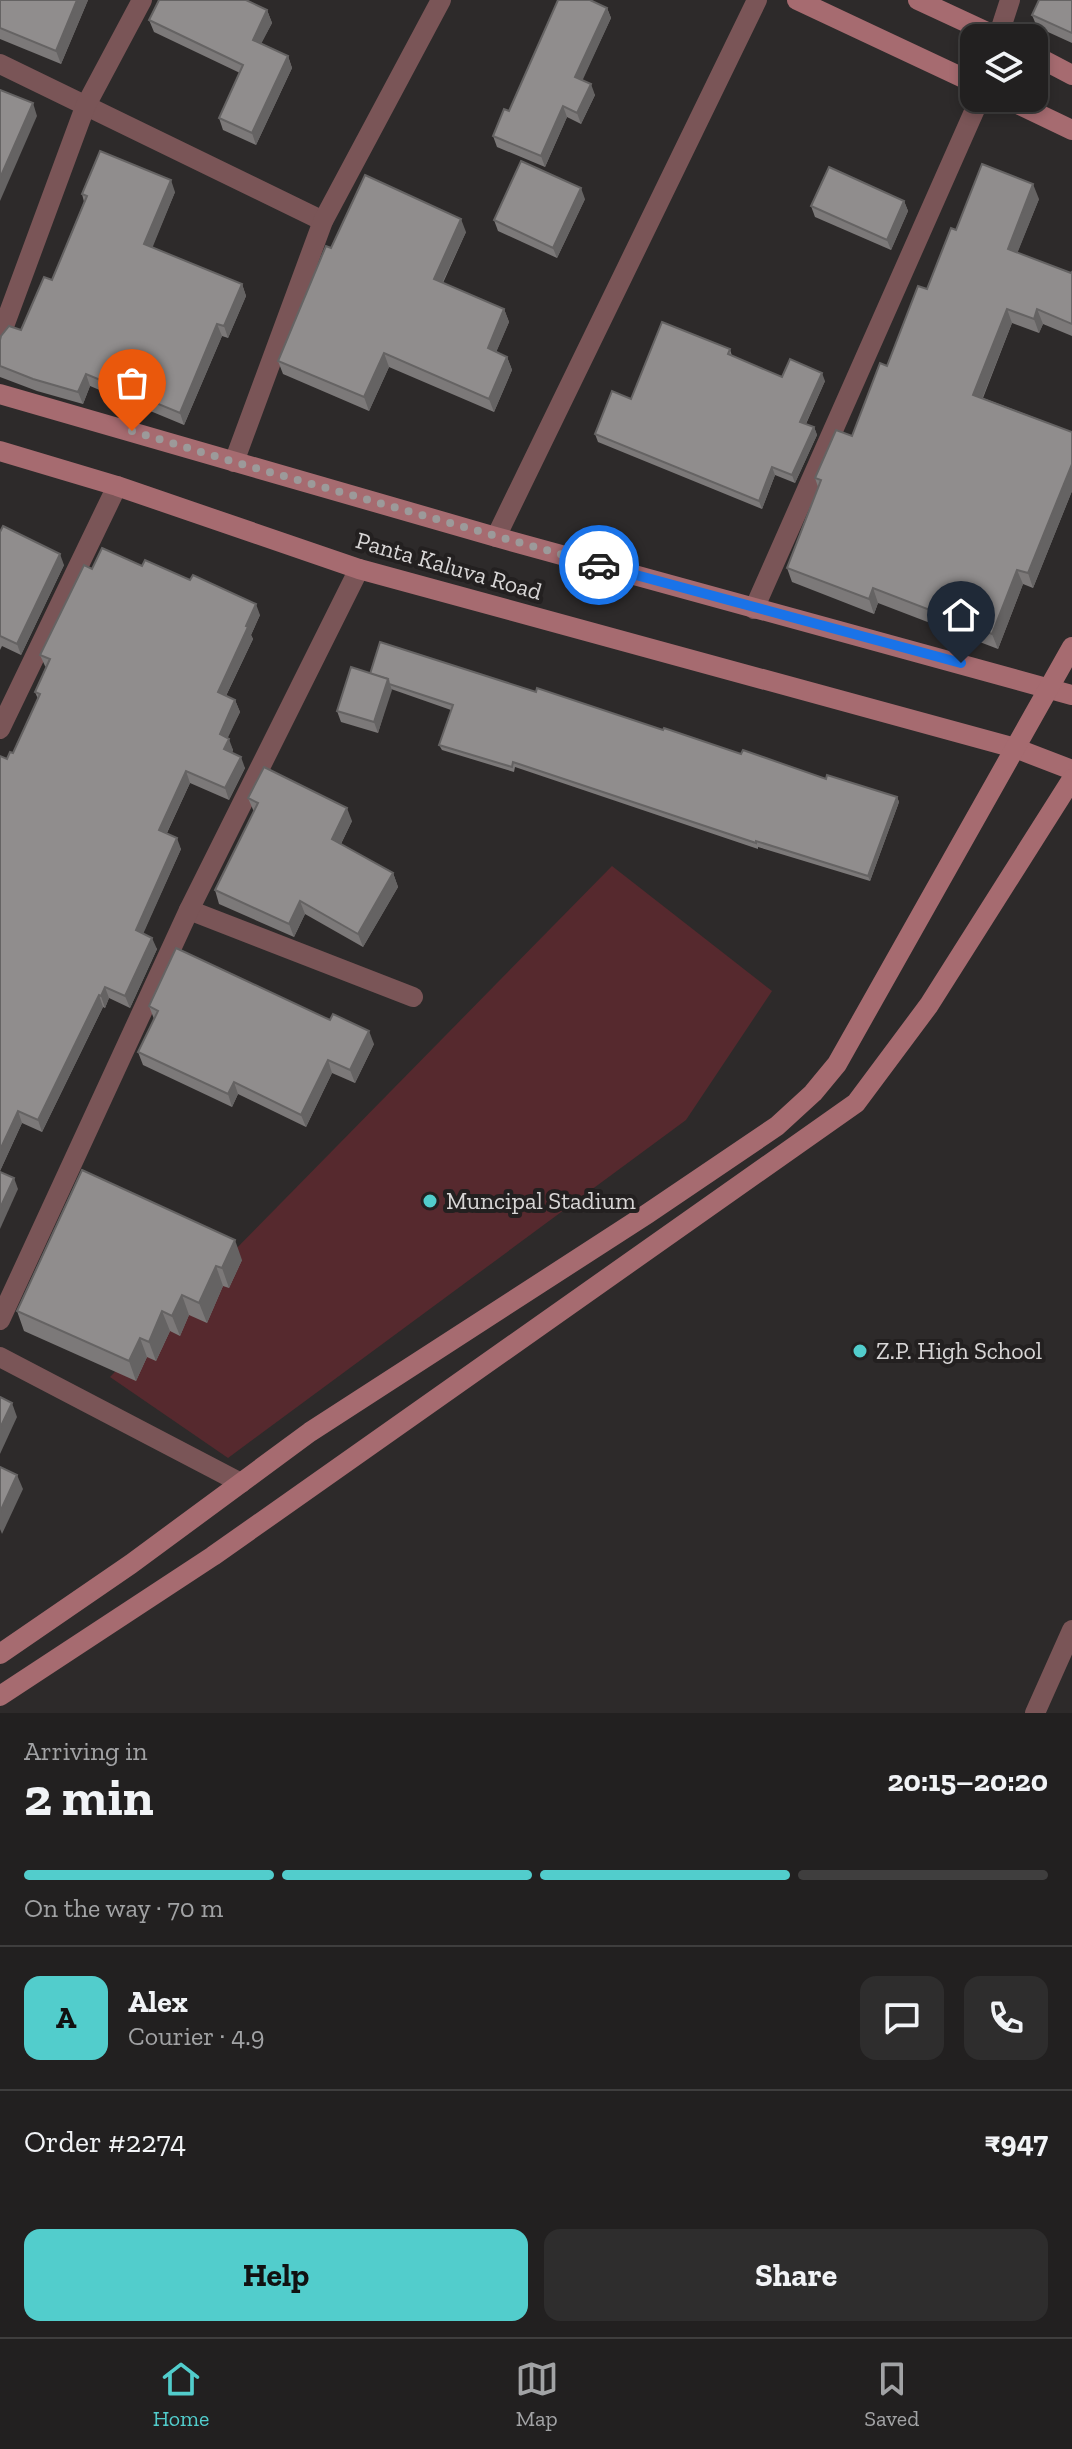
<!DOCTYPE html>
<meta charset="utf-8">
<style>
body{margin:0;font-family:"Zilla Slab",serif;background:#2e2d2d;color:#f1f3f6;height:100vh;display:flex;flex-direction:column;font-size:30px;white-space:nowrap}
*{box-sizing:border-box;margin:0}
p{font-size:26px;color:#a2a3a5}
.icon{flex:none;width:44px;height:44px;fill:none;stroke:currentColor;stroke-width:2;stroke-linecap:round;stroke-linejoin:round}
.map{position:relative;height:1713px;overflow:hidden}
.details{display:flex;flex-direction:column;background:#222020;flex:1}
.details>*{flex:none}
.fabs{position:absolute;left:960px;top:24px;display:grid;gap:16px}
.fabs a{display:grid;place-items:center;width:88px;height:88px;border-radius:16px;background:#222020;box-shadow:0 4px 12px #0003,0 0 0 2px #3f3e3e;font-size:40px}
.pin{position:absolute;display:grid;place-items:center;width:68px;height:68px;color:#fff;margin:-82px -34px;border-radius:50% 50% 50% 0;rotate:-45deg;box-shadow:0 0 8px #0007}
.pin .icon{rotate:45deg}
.courier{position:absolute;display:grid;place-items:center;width:80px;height:80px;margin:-40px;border:6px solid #1a73e8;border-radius:50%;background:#fff;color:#222;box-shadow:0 2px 10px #0007}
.overview em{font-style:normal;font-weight:700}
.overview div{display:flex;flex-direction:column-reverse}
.overview{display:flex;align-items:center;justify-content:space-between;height:136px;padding:0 24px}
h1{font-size:52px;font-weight:700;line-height:60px}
.bar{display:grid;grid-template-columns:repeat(4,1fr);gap:12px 8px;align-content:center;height:96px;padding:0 24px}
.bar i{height:10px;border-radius:6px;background:#3f3e3e}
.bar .active{background:#52cdcc}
.bar p{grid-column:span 4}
.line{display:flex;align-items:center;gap:20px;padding:0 24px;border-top:2px solid #3f3e3e}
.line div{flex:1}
.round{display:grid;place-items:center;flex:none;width:84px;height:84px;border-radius:16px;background:#2e2d2d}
.action{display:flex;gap:16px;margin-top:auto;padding:16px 24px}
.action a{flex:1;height:92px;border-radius:16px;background:#52cdcc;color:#111;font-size:32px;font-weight:700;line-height:92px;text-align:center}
.action a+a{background:#2e2d2d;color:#f1f3f6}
.tabs{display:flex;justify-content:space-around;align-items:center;height:112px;border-top:2px solid #3f3e3e;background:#222020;font-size:22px;color:#a2a3a5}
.tabs a{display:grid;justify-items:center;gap:4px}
.tabs .active{color:#52cdcc}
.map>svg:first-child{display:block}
</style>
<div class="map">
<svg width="1072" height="1713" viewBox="0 0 1072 1713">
<rect width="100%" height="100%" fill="#2d2a2a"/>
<!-- green -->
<polygon fill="#56292e" points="612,866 772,991 686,1120 228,1458 110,1377"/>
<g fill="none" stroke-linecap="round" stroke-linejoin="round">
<!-- street -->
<g stroke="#7a5557" stroke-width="20">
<polyline points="998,37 1010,0"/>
<polyline points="0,64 323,221"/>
<polyline points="0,337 85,107 142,0"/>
<polyline points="234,462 323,221 441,0"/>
<polyline points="496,537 757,0"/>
<polyline points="754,609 980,98"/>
<polyline points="0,729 117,486"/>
<polyline points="189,910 413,997"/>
<polyline points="0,1320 189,910 359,569"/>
<polyline points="0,1357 241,1483"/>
<polyline points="1035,1713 1072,1630"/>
</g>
<!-- secondary -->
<g stroke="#a66b70" stroke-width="20">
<polyline points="797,0 974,83"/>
<polyline points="918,0 1000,38"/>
<polyline points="1034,55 1072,75"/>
<polyline points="1005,98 1072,130"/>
<polyline points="0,394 496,537 1072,695"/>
<polyline points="0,451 117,486 359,569 1015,748 1072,770"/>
<polyline points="0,1654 131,1564 310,1432 647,1214 777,1126 813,1093 837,1064 1072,647"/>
<polyline points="0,1696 213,1556 856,1103 929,1005 1072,779"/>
</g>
</g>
<!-- wall -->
<g fill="#7c7979">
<polygon points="0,0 88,0 61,64 0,39"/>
<polygon points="1072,0 1072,43 1037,27 1032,15"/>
<polygon points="607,8 611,18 582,80 595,95 581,124 567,117 545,167 497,147 493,136 509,111"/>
<polygon points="267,10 272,23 261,43 288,56 292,68 256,145 223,130 219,118 240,73 154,32 149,20"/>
<polygon points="175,192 152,247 242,284 246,296 228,338 222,336 184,425 90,386 83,404 37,391 0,377 0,340 21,330 52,280 84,202 82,194"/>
<polygon points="585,199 557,258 498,231 494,220"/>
<polygon points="1039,199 1017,253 1071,273 1072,272 1072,336 1043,324 1039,333 1012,323 983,398 1072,432 1072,491 1033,588 1023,584 998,649 878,603 874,614 792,582 787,568 818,487 815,478 852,436 927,289 956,230"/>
<polygon points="904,201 908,211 891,250 815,217 811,206"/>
<polygon points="466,232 443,283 504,309 509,322 496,352 507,357 512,370 494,412 389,367 369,411 283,374 278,361 331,248"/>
<polygon points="730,349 732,356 782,377 825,381 806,424 814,427 817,435 795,483 775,475 762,509 598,442 595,434 631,399"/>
<polygon points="0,532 64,565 21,655 2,646 0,650"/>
<polygon points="142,566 260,615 251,635 253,639 226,696 235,700 240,712 227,738 233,750 232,753 245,768 229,800 190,783 167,833 181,849 143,933 157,949 130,1008 109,998 105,1008 103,1007 42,1132 22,1123 0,1171 7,759 13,753 38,699 35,692 46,667 45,666 40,655 92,569"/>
<polygon points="370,674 536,692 741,754 826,779 897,797 899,802 870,881 758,847 758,849 515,767 514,772 442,750 439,745 451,710 391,689 378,733 341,722 337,711"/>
<polygon points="248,798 352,821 341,844 393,873 398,887 363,947 305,914 294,937 219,904 215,890 254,812"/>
<polygon points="149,1006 374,1044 355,1083 332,1073 306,1127 238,1094 232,1107 143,1065 138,1052 154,1019"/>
<polygon points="242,1260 229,1288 223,1286 207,1323 189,1315 180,1336 170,1331 156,1361 147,1357 136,1381 24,1331 17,1311"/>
</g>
<!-- shaded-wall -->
<g fill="#656363">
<polygon points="77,0 88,0 61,64 56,51"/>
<polygon points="607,8 611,18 579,88 575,77"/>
<polygon points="267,10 272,23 257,52 253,40"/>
<polygon points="288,56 292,68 256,145 252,133"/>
<polygon points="591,84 595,95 581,124 577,113"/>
<polygon points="33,103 37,116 0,201 0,178"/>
<polygon points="563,106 567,117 545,167 541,156"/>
<polygon points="171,180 175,192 149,256 144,244"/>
<polygon points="1033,184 1039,199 1013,264 1008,249"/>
<polygon points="581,188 585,199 557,258 553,248"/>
<polygon points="904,201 908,211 891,250 887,240"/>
<polygon points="461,219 466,232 438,292 434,279"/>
<polygon points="242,284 246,296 228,338 224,326"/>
<polygon points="504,309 509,322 492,362 488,348"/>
<polygon points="1007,309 1012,323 978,409 973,395"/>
<polygon points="1037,309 1043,324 1039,333 1034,319"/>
<polygon points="217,324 222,336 184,425 180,413"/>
<polygon points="384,353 389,367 369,411 364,397"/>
<polygon points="507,357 512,370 494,412 489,399"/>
<polygon points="822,373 825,381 803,430 800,422"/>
<polygon points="86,374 90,386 83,404 78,392"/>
<polygon points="814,427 817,435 795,483 792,475"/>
<polygon points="1072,464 1072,491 1033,588 1028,573"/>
<polygon points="772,467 775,475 762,509 759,501"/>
<polygon points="60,554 64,565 21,655 17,644"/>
<polygon points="1017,570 1023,584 998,649 992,634"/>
<polygon points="873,588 878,603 874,614 869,599"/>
<polygon points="256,604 260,615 251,635 253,639 222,704 218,692"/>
<polygon points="388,679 392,690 378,733 374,722"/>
<polygon points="235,700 240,712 224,746 220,734"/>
<polygon points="229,739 233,750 228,760 224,749"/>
<polygon points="241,757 245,768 229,800 225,788"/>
<polygon points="186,771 190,783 163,841 159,830"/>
<polygon points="897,797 899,802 870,881 868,876"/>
<polygon points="347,808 352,821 337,852 332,839"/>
<polygon points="177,838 181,849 140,941 136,930"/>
<polygon points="393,873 398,887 363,947 358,934"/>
<polygon points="300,901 305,914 294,937 289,924"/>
<polygon points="152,938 157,949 130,1008 125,996"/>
<polygon points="105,987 109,998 105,1008 101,996"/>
<polygon points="99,995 103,1007 42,1132 38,1120"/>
<polygon points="369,1031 374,1044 355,1083 350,1070"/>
<polygon points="328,1060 332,1073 306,1127 301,1115"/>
<polygon points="234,1082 238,1094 232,1107 228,1094"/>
<polygon points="18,1111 22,1123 0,1171 0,1150"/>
<polygon points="14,1178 18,1189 0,1229 0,1208"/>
<polygon points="235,1240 242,1260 229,1288 222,1268"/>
<polygon points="216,1266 223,1286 207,1323 199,1303"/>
<polygon points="182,1295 189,1315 180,1336 172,1316"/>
<polygon points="162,1311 170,1331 156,1361 149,1342"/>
<polygon points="140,1338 147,1357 136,1381 129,1361"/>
<polygon points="12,1403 17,1417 0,1454 0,1428"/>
<polygon points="17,1475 23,1489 2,1534 0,1529 0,1512"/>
</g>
<!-- building -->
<g fill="#908d8d" stroke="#656363" stroke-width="2">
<polygon points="0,0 77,0 56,51 0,28"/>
<polygon points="159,0 246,0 267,10 253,40 288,56 252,133 219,118 243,65 149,20"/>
<polygon points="558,0 590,0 607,8 575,77 591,84 577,113 563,106 541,156 493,136 504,109 509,111"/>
<polygon points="1039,0 1072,0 1072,33 1032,15"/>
<polygon points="0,90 33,103 0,178"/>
<polygon points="100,151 171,180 144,244 242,284 224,326 217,324 180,413 86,374 78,392 33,379 0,366 0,340 1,336 9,326 21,330 44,277 52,280 87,196 82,194"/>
<polygon points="521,161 581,188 553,248 494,220"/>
<polygon points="982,164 1033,184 1008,249 1071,273 1072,272 1072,324 1037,309 1034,319 1007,309 973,395 1072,432 1072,464 1028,573 1017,570 992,634 873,588 869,599 787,568 821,480 815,478 836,430 852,436 880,363 887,366 918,286 927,289 951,228 956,230"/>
<polygon points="829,167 904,201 887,240 811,206"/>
<polygon points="365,175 461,219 434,279 504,309 488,348 507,357 489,399 384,353 364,397 278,361 326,246 331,248"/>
<polygon points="662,322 730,349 728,354 782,377 790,359 822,373 800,422 814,427 792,475 772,467 759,501 595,434 612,391 631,399"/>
<polygon points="3,526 60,554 17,644 0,636 0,532"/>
<polygon points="102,548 142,566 145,560 190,580 193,575 256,604 246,626 248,627 218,692 235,700 220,734 229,739 224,749 241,757 225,788 186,771 159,830 177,838 136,930 152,938 125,996 105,987 101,996 99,995 38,1120 18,1111 0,1150 0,756 7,759 10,752 13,753 40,694 35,692 50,659 40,655 84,565 92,569"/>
<polygon points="380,642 536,692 537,688 663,730 664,728 741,754 743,750 826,779 827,775 897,797 868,876 756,841 756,843 513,762 512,767 439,745 453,705 389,684 388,679 370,674"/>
<polygon points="351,667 388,679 374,722 337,711"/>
<polygon points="264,767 347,808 332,839 393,873 358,934 300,901 289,924 215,890 258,803 248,798"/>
<polygon points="176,948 330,1020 333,1014 369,1031 350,1070 328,1060 301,1115 234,1082 228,1094 138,1052 158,1011 149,1006"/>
<polygon points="82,1170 235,1240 222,1268 216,1266 199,1303 182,1295 172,1316 162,1311 149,1342 140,1338 129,1361 17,1311"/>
<polygon points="0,1172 14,1178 0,1208"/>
<polygon points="0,1397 12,1403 0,1428"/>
<polygon points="0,1467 17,1475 0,1512"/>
</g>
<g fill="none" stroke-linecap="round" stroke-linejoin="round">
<!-- done -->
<polyline stroke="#9c9a9a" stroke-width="8" stroke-dasharray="0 14.4" points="132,431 234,462 599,565"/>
<!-- route -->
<polyline stroke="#1a73e8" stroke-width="10" points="599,565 961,663"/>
</g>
<!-- markers -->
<g fill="#52cdcc" stroke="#232020" stroke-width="3">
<circle cx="430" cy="1201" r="8"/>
<circle cx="860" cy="1351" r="8"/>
</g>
<g text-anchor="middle" stroke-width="8" stroke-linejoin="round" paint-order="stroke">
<!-- street labels -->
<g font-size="24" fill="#d8d6d6" stroke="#232020">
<text transform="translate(449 566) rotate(16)" y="8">Panta Kaluva Road</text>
</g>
<!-- poi labels -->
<g font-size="24" fill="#d8d6d6" stroke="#232020" text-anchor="start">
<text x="446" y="1209">Muncipal Stadium</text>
<text x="876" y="1359">Z.P. High School</text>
</g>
</g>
</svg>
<div class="fabs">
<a><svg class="icon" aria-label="layers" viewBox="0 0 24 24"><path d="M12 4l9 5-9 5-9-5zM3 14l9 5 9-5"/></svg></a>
</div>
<div class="pin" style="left:132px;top:431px;background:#ea580c"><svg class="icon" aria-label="bag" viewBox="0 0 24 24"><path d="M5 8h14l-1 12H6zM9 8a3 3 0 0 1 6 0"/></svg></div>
<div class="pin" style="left:961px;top:663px;background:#1f2937"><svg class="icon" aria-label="home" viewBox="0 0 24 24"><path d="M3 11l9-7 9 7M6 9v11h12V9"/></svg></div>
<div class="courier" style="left:599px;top:565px"><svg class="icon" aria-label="car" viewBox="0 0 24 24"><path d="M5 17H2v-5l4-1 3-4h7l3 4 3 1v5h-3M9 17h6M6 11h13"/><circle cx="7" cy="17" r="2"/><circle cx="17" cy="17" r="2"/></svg></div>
</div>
<section class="details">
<div class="overview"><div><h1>2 min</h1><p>Arriving in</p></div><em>20:15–20:20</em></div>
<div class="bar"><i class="active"></i><i class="active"></i><i class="active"></i><i></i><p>On the way · 70 m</p></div>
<div class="line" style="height:144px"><b class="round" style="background:#52cdcc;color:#111">A</b><div><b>Alex</b><p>Courier · 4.9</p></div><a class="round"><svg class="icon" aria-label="chat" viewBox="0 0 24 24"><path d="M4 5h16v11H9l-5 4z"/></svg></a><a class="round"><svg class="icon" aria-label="phone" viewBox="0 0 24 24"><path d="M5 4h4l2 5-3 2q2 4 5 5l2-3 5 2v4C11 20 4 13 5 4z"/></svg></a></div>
<div class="line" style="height:104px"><div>Order #2274</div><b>₹947</b></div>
<div class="action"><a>Help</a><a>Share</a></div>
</section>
<nav class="tabs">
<a class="active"><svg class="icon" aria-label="home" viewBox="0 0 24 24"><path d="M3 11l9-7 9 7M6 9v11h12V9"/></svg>Home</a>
<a><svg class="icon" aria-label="map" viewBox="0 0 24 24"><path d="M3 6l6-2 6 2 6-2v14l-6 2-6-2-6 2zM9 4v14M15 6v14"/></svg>Map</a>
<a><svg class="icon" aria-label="saved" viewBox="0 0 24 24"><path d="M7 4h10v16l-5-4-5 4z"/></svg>Saved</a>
</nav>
